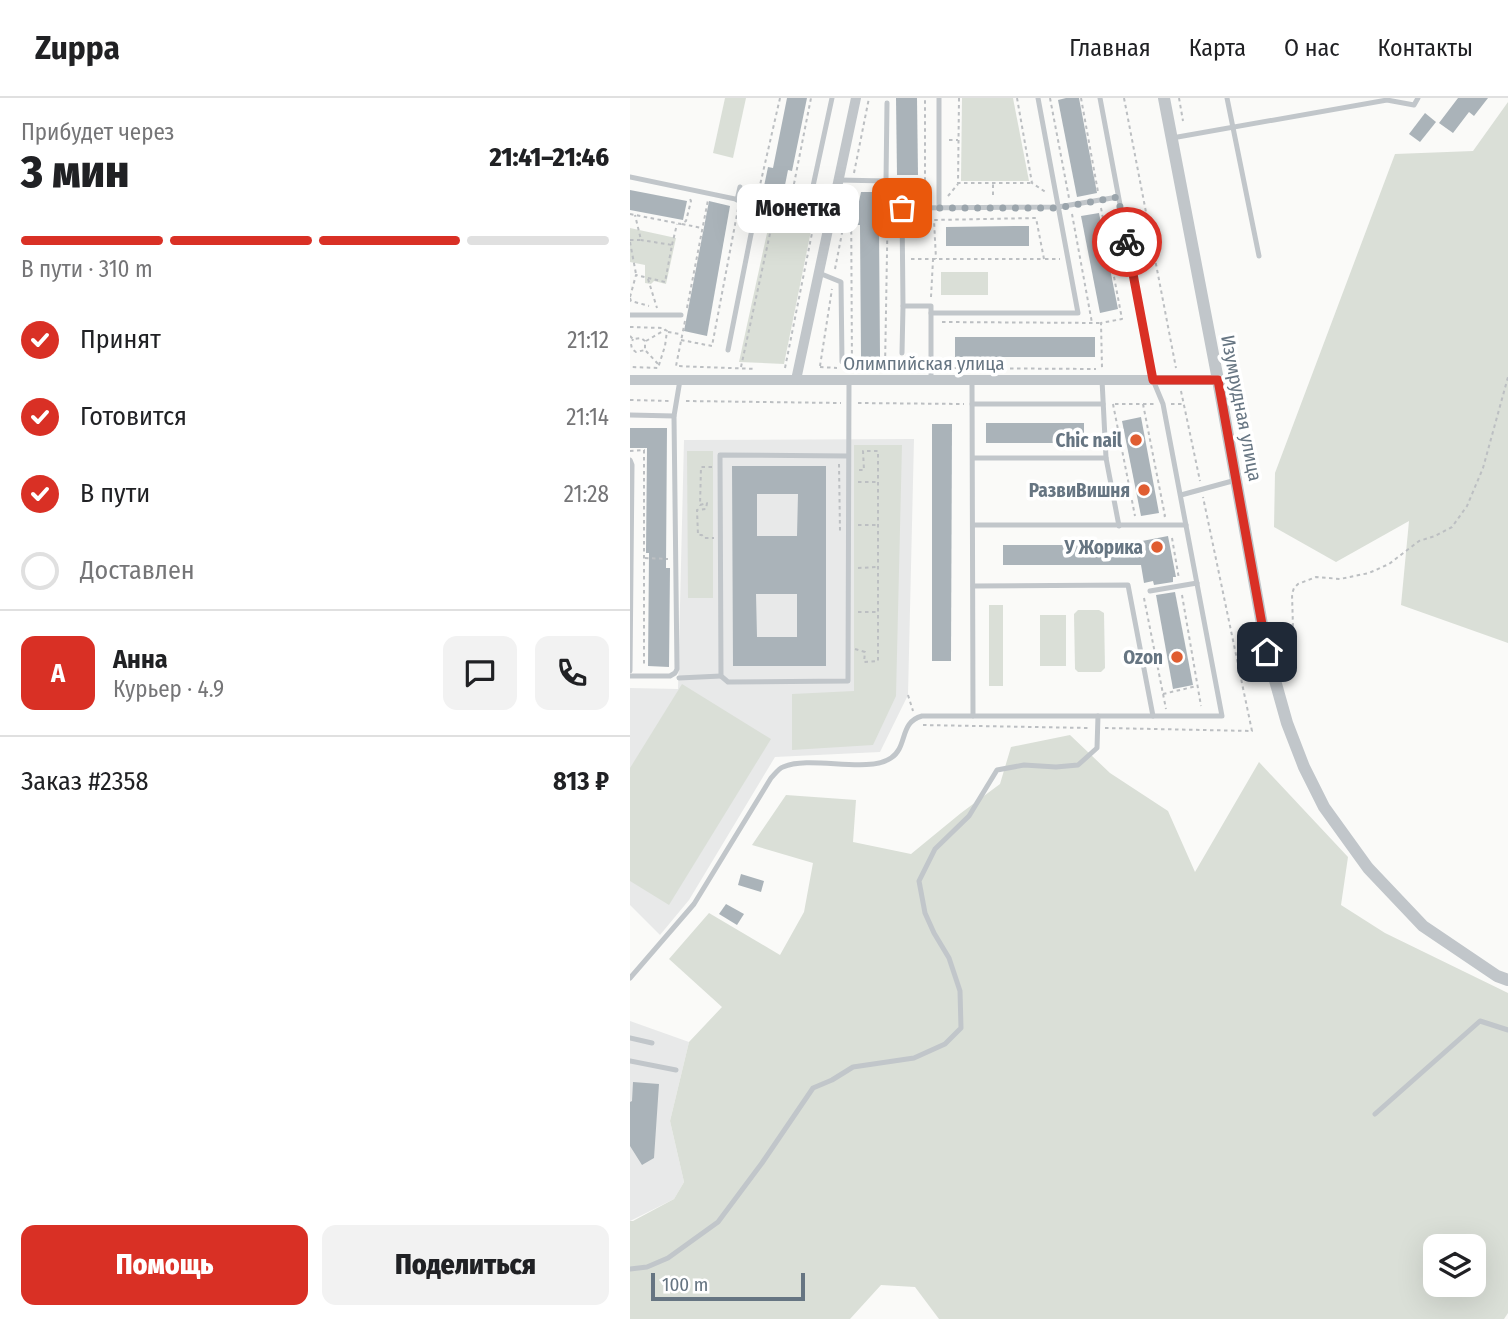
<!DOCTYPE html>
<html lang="ru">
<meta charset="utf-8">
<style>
body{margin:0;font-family:"Fira Sans Condensed",sans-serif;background:#f2f2f2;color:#202124;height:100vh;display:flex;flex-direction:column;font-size:26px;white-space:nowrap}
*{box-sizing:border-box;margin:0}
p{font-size:23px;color:#757577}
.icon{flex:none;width:38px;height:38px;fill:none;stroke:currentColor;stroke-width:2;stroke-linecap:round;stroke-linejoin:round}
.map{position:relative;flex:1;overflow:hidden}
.details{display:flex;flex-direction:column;background:#fff;width:630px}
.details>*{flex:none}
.controls{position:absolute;left:793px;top:1136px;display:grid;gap:14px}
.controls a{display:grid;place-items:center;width:63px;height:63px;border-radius:14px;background:#fff;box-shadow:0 7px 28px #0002;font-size:35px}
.scale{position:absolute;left:21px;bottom:18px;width:154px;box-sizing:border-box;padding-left:7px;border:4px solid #667582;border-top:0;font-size:19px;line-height:24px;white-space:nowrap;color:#667582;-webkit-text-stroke:5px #fff;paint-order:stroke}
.pin{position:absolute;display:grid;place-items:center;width:60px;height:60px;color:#fff;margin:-30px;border-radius:14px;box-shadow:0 4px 10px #0006}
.courier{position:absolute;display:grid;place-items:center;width:70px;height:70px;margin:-35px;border:5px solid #d93025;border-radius:50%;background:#fff;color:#222;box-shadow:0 2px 9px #0007}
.bubble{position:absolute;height:49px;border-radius:14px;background:#fff;box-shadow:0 7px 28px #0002;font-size:23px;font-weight:800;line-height:49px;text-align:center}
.summary em{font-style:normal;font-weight:800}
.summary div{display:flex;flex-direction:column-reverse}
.summary{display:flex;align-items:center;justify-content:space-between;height:119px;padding:0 21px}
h1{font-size:46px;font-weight:800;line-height:52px}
.bar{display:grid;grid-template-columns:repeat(4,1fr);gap:10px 7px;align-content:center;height:84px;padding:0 21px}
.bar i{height:9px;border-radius:5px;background:#e0e0e0}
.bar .selected{background:#d93025}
.bar p{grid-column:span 4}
.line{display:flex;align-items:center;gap:18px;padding:0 21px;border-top:2px solid #e0e0e0}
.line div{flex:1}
.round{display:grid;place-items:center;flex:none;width:74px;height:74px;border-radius:14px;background:#f2f2f2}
ol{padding:0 21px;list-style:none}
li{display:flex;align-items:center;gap:21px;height:77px}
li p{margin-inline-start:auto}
li .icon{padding:7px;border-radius:50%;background:#d93025;color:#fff;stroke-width:4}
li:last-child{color:#757577}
li i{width:38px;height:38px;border:4px solid #e0e0e0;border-radius:50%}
.primary-button{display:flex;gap:14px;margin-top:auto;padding:14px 21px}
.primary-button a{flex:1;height:80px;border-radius:14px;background:#d93025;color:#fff;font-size:28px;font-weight:800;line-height:80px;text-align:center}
.primary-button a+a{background:#f2f2f2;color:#202124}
header{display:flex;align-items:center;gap:42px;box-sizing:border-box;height:98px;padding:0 35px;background:#fff;border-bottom:2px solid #e0e0e0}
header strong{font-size:33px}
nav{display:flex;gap:38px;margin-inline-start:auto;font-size:24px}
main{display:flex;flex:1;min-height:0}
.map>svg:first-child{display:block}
</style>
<header>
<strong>Zuppa</strong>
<nav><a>Главная</a><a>Карта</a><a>О нас</a><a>Контакты</a></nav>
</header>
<main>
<section class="details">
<div class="summary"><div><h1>3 мин</h1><p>Прибудет через</p></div><em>21:41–21:46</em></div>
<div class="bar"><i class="selected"></i><i class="selected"></i><i class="selected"></i><i></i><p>В пути · 310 m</p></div>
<ol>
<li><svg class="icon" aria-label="check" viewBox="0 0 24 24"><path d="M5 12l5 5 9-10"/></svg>Принят<p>21:12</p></li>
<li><svg class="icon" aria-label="check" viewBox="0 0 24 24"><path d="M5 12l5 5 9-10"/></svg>Готовится<p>21:14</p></li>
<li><svg class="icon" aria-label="check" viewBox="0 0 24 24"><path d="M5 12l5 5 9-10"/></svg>В пути<p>21:28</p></li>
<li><i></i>Доставлен</li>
</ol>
<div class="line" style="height:126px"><b class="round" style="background:#d93025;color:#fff">А</b><div><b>Анна</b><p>Курьер · 4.9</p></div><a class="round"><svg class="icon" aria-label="chat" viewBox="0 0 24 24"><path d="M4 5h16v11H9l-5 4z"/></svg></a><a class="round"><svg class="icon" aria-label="phone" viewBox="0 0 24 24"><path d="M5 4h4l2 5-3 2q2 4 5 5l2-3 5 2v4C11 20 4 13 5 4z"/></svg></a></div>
<div class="line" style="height:91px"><div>Заказ #2358</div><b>813 ₽</b></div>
<div class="primary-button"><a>Помощь</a><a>Поделиться</a></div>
</section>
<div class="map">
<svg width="878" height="1221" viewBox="0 0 878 1221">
<rect width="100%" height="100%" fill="#fafaf8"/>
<!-- built -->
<g fill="#e8e9e9">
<polygon points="284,341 278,597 250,654 145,659 59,802 30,837 0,807 0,590 48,591 54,342"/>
<polygon points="0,923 59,944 40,1023 54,1084 44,1101 0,1123"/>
</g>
<!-- green -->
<g fill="#dadfd7" fill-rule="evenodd">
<polygon points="95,0 116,0 103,60 83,55"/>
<polygon points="332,0 383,0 399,83 331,83"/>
<polygon points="878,4 878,545 771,507 779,423 706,464 644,429 645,375 765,56 843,53"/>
<polygon points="142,112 184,118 154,266 109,264"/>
<polygon points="0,130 46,140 36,186 24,183 21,186 15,185 15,167 0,164"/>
<rect x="311" y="174" width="47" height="23"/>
<polygon points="224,347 272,347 266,598 243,647 162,652 162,596 224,593"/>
<polygon points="57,353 83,353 83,500 58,500"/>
<rect x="359" y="507" width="14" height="81"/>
<polygon points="448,512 469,512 474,515 475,570 471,574 448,574 445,571 444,516"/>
<rect x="410" y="517" width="26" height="51"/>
<polygon points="52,586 141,641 39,807 0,783 0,670"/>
<path d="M440 637 480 675 538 713 565 774 629 664 718 759 711 807 755 835 878 895V1215L874 1221H309L285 1189 251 1187 220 1221H0V1123H3L44 1101 54 1084 40 1023 59 944 92 909 39 861 79 815 150 857 174 814 183 765 122 747 156 697 226 702 223 744 281 756 331 715 370 686 381 649ZM805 1148H844V1186H805Z"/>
</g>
<!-- building -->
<g fill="#aab3b9" fill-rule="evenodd">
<polygon points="157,0 177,0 162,73 158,72 153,97 133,93 138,69 143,70"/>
<polygon points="266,0 287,0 288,77 267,77"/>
<polygon points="436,0 449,0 467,95 447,99 428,2"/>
<polygon points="828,0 858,0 844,18 839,14 823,35 809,25"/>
<polygon points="795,15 806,24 790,44 779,36"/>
<polygon points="0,92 57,103 53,122 0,112"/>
<polygon points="231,94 255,94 255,127 249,127 250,259 231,259 230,127 224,127"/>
<polygon points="79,103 100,108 77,238 54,233"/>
<polygon points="469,115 488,211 470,215 451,118"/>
<polygon points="384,128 399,128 399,148 316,148 316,129"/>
<rect x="325" y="239" width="140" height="20"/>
<polygon points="511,319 529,415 511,418 492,323"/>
<rect x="356" y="325" width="98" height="20"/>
<polygon points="302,326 322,326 321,563 302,563"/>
<polygon points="0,330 37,330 36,470 40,470 39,569 18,568 19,455 16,455 17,350 0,350"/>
<path d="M102 368H196V568H103ZM127 396H168L167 438H127ZM126 496H167V539H127Z"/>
<polygon points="538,438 546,479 543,479 543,484 524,487 523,483 514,485 511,467 373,467 373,447 507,447 507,444"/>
<polygon points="545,494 563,587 543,591 526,497"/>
<polygon points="111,776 134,783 131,794 108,787"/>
<polygon points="96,806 114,816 107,827 89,816"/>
<polygon points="3,984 29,986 24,1060 12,1067 0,1048 0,1004 2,1003"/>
</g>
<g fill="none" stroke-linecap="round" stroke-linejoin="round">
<!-- path -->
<g stroke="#bcbfc2" stroke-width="2" stroke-dasharray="3.5 3.5" stroke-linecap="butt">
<polyline points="150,0 128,96 161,101 181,0"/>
<polyline points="329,0 328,85 402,85"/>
<polyline points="387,0 402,85 417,95"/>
<polyline points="420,0 439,100"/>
<polyline points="451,0 468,94"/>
<polyline points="494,0 546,270"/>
<polyline points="549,0 553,23"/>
<polyline points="319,42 328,42"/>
<polyline points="224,75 239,0"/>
<polyline points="221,91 222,270 255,270 258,97 292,96 295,94 295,0"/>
<polyline points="363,97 363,86"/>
<polyline points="318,98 328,86"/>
<polyline points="471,110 492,221 471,225 472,270"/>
<polyline points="0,116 51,126 56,123 61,103 59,99"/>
<polyline points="442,116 462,225"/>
<polyline points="52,126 72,130"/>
<polyline points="0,142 11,142 5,117"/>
<polyline points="0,144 6,176"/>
<polyline points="42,147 47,126"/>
<polyline points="281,161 414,161 406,120 304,122 306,161"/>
<polyline points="415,161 430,161"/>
<polyline points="205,171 220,94"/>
<polyline points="18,181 27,210"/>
<polyline points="0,199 6,177 35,184 42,147 11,142"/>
<polyline points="301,199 303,162"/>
<polyline points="0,200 1,203 19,208"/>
<polyline points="57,210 78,102"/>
<polyline points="55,223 46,268 126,271"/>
<polyline points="312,224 470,225"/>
<polyline points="0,229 33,230 37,233 35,248 28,270 0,269"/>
<polyline points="38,234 50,236"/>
<polyline points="0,238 3,241 11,240 15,243 15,252 6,254 2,251 1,246 3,241"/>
<polyline points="51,242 82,248 108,111"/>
<polyline points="16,243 35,232"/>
<polyline points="16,253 29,267"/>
<polyline points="190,268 202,191"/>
<polyline points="111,269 144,117"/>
<polyline points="190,269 207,270"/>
<polyline points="155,270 184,125"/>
<polyline points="254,270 294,270"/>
<polyline points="310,270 466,271"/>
<polyline points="551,293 570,383"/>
<polyline points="0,302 40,303"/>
<polyline points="56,303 211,305"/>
<polyline points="228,305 334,306"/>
<polyline points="483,306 505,418"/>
<polyline points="485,306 524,306"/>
<polyline points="513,306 535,418 531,419"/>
<polyline points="541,306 552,306"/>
<polyline points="0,353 14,352 14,569"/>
<polyline points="209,366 210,434"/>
<polyline points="82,369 71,369 70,407 77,405 76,411 67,412 68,437 72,437 74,440 84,440"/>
<polyline points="228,384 247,384"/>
<polyline points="228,427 247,427"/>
<polyline points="542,440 549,481"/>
<polyline points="15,460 38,461"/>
<polyline points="228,470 247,469"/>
<polyline points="552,497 571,608"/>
<polyline points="514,500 536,611"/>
<polyline points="228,514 247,514"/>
<polyline points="648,550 659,543 663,529 662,496 664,490 668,486 686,479 710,481 739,475 759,466 789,443 805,438 822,429 837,408 853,370 878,279"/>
<polyline points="225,551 235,554 234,564 248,563 248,353 233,353 234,372 227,372"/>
<polyline points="533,596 567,588"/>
<polyline points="278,597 283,613"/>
<polyline points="293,627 459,630"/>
<polyline points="475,630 622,633 573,399"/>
</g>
<!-- service -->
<g stroke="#c1c6ca" stroke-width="5">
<polyline points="309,0 309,109"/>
<polyline points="597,0 629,158"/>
<polyline points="542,40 757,2 784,7 788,0"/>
<polyline points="0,79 177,116 202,0"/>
<polyline points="208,82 256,83 257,5"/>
<polyline points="107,102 110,89"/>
<polyline points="177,116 200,121"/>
<polyline points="189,175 211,184 212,264"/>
<polyline points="301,215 448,215 408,0"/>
<polyline points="0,217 51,217"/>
<polyline points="98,252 127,106"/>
<polyline points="272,255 273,208"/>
<polyline points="472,282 476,360 489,428"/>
<polyline points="301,283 301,208 273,208 272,110 428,109 488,99"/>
<polyline points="342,283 343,618"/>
<polyline points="342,306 473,306"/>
<polyline points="0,317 44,318"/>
<polyline points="218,358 90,357 91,578 98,584 218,583 219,283"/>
<polyline points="343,360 476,360"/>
<polyline points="0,362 2,367 0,573"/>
<polyline points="551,397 606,382"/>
<polyline points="343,427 556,427"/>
<polyline points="343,488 498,487 523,618"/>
<polyline points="520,493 567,485"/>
<polyline points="0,578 40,578 45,575 47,571 44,318 50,282"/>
<polyline points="49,580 91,578"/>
<path d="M0 880 64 806 141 680C145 676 148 671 153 669 180 657 238 676 261 660 278 649 269 624 292 618H592L533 306 523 282 470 0"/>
<polyline points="0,940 22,945"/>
<polyline points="0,963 46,972"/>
<polyline points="745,1016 850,923 878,932"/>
<polyline points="0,1171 17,1169 38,1160 88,1124 132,1065 183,990 202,982 223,969 284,960 315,946 331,930 330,893 319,860 304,835 295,815 289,783 305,751 339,718 367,672 394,667 426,669 448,667 467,650 468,618"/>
</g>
<!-- minor -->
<g stroke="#c1c6ca" stroke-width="10">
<polyline points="0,282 588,282"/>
<polyline points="166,282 226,0"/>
</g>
<!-- tertiary -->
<polyline stroke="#c1c6ca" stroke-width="12" points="534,0 588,282 637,554 657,625 674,669 694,709 738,770 793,828 867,878 878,882"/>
</g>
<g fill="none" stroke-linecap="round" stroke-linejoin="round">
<!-- done -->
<polyline stroke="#9aa4ab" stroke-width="7" stroke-dasharray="0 12.6" points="272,110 428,110 488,99 497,144"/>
<!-- route -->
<polyline stroke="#d93025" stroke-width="9" points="497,144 523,282 588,282 637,554"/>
</g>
<!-- markers -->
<g fill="#e05d31" stroke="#fff" stroke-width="2.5">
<circle cx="506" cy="342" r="7"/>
<circle cx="514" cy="392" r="7"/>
<circle cx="527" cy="449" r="7"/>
<circle cx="547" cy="559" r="7"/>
</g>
<g text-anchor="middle" stroke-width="7" stroke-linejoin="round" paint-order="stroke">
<!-- street labels -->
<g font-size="19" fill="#667582" stroke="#fff">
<text x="294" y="272">Олимпийская улица</text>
<text transform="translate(612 310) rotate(79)" y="7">Изумрудная улица</text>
</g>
<!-- poi labels -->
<g font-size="19" font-weight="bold" fill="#667582" stroke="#fff" text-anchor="end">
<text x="492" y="349">Chic nail</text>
<text x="500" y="399">РазвиВишня</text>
<text x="513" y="456">У Жорика</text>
<text x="533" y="566">Ozon</text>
</g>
</g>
</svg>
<div class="controls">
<a><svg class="icon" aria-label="layers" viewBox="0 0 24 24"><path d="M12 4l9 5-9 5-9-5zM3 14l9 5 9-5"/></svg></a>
</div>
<div class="scale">100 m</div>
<div class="pin" style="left:272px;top:110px;background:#ea580c"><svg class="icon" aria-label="bag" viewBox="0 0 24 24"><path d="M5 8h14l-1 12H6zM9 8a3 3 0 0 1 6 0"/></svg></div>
<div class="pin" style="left:637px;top:554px;background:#1f2937"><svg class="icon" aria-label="home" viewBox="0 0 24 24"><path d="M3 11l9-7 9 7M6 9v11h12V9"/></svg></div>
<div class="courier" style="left:497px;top:144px"><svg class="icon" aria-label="bike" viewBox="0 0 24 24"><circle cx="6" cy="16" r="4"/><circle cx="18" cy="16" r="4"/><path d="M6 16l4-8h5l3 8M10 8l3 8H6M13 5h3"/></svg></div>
<div class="bubble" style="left:107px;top:86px;width:122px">Монетка</div>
</div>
</main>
